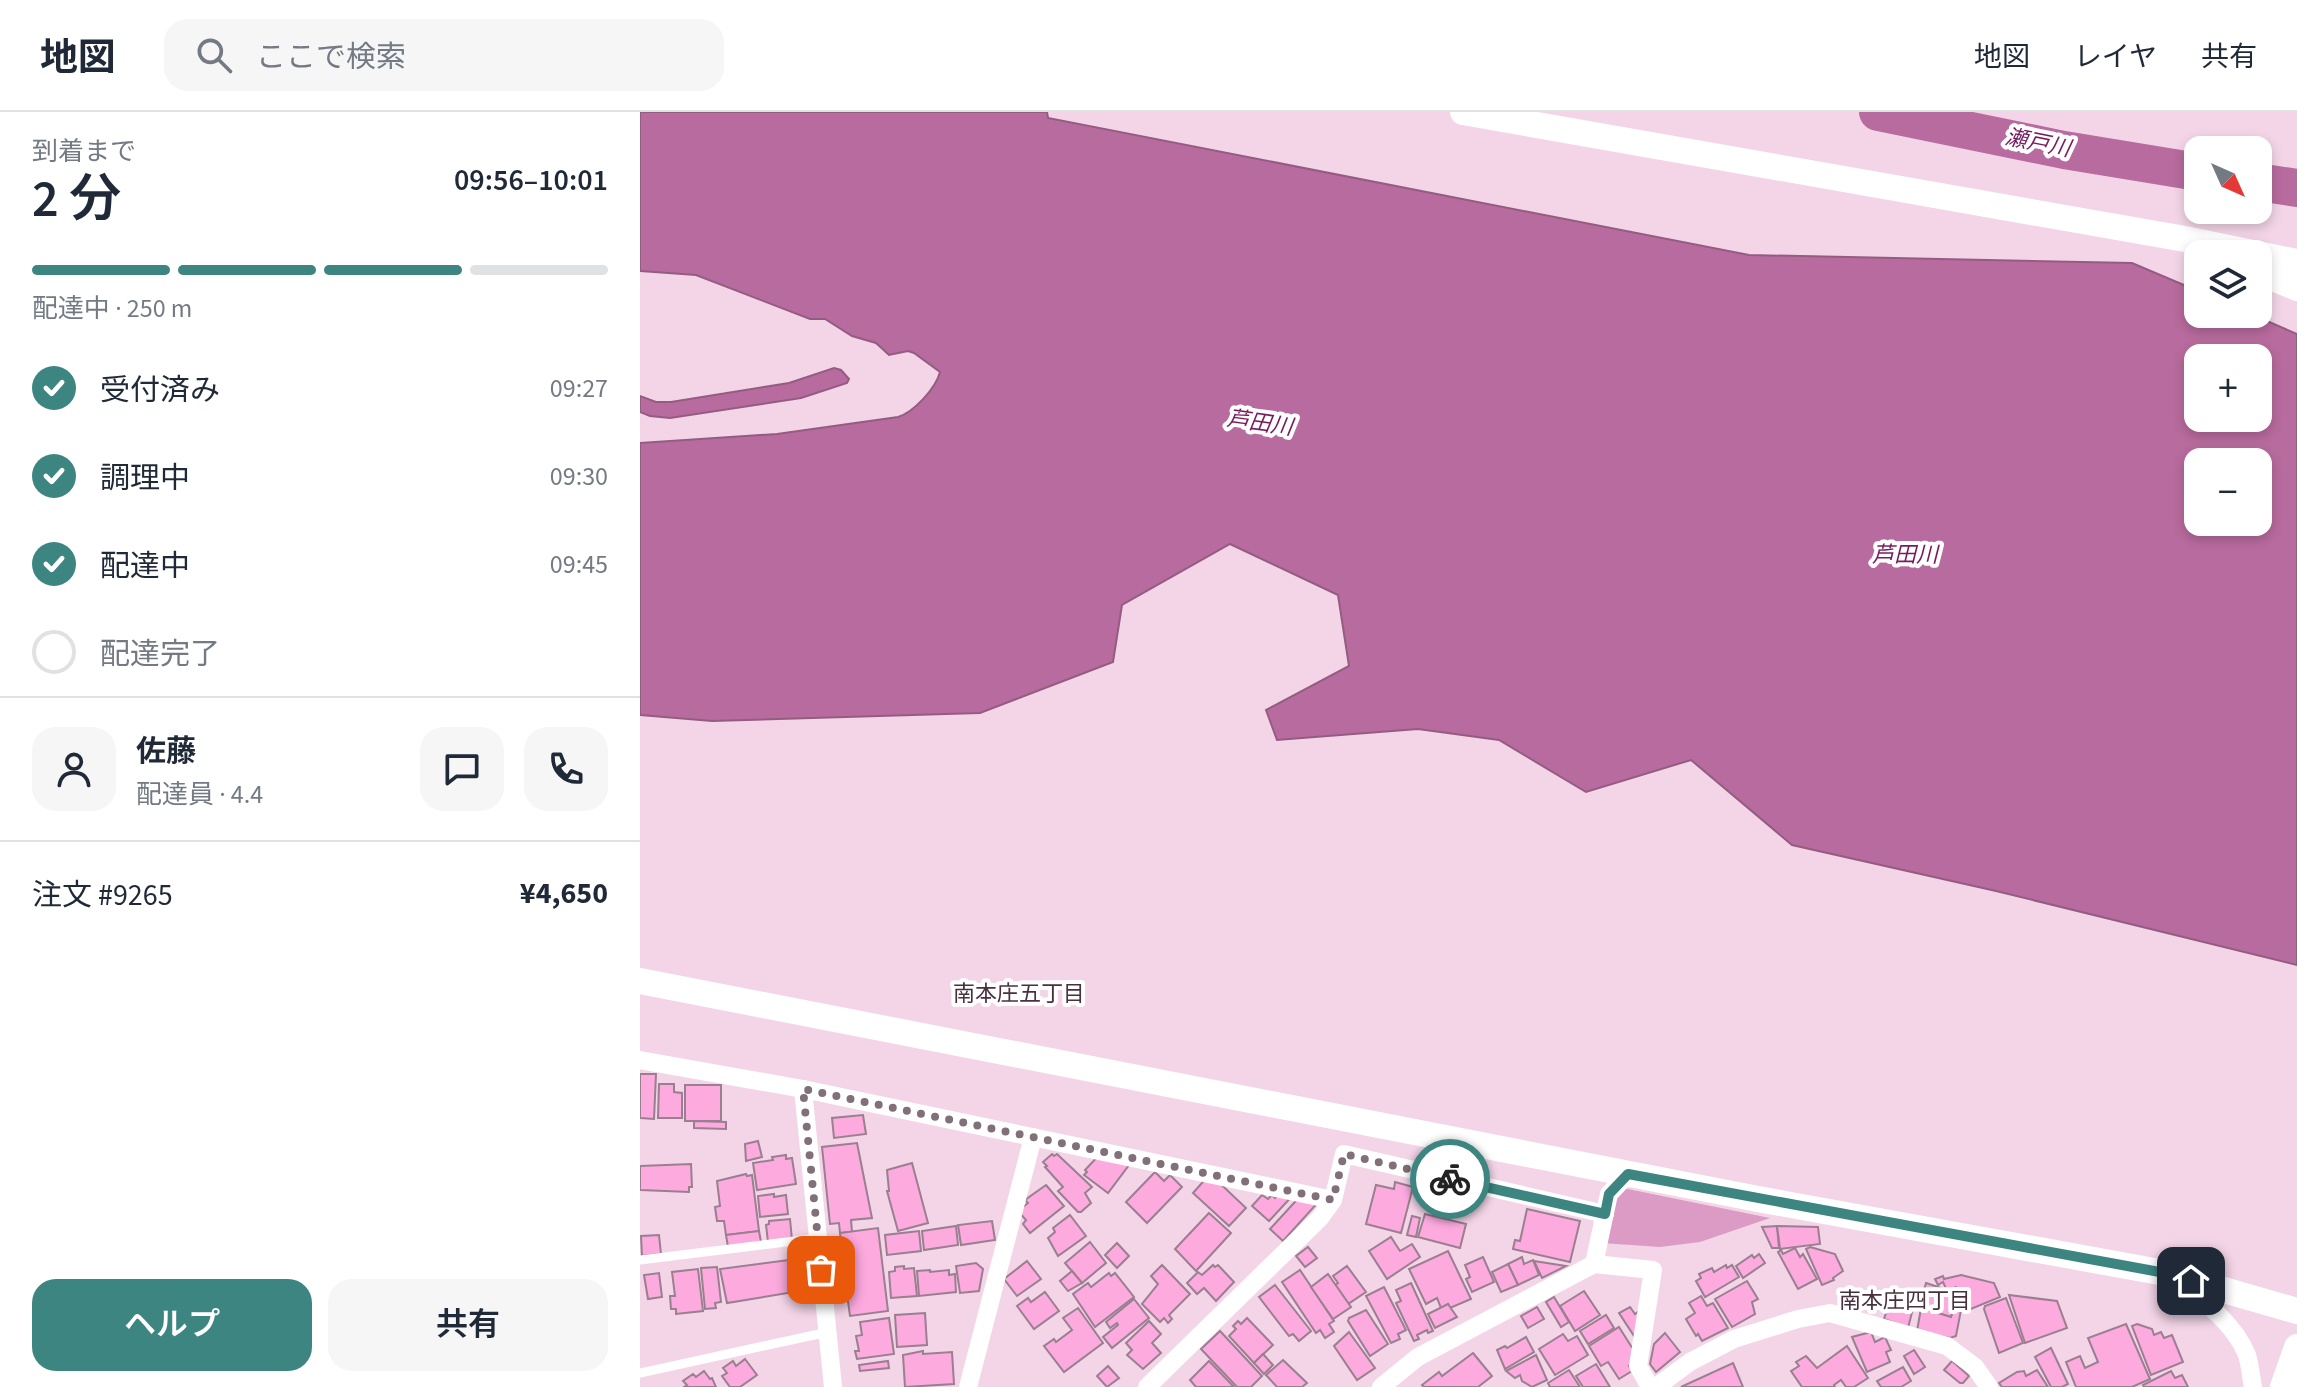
<!DOCTYPE html>
<html lang="ja">
<meta charset="utf-8">
<style>
body{margin:0;font-family:"Source Sans 3","Noto Sans JP",sans-serif;background:#f6f6f7;color:#1f2937;height:100vh;display:flex;flex-direction:column;font-size:30px;white-space:nowrap}
*{box-sizing:border-box;margin:0}
p{font-size:26px;color:#747a83}
.icon{flex:none;width:44px;height:44px;fill:none;stroke:currentColor;stroke-width:2;stroke-linecap:round;stroke-linejoin:round}
.map{position:relative;flex:1;overflow:hidden}
.sheet{display:flex;flex-direction:column;background:#fff;width:640px}
.sheet>*{flex:none}
.needle{width:52px;rotate:135deg}
.buttons{position:absolute;left:1544px;top:24px;display:grid;gap:16px}
.buttons a{display:grid;place-items:center;width:88px;height:88px;border-radius:16px;background:#fff;box-shadow:0 4px 12px #0003;font-size:40px}
.pin{position:absolute;display:grid;place-items:center;width:68px;height:68px;color:#fff;margin:-34px;border-radius:16px;box-shadow:0 4px 12px #0006}
.courier{position:absolute;display:grid;place-items:center;width:80px;height:80px;margin:-40px;border:6px solid #3d8581;border-radius:50%;background:#fff;color:#222;box-shadow:0 2px 10px #0007}
.head em{font-style:normal;font-weight:600}
.head div{display:flex;flex-direction:column-reverse}
.head{display:flex;align-items:center;justify-content:space-between;height:136px;padding:0 32px}
h1{font-size:52px;font-weight:600;line-height:60px}
.bar{display:grid;grid-template-columns:repeat(4,1fr);gap:12px 8px;align-content:center;height:96px;padding:0 32px}
.bar i{height:10px;border-radius:6px;background:#e0e1e3}
.bar .current{background:#3d8581}
.bar p{grid-column:span 4}
.line{display:flex;align-items:center;gap:20px;padding:0 32px;border-top:2px solid #e0e1e3}
.line div{flex:1}
.round{display:grid;place-items:center;flex:none;width:84px;height:84px;border-radius:24px;background:#f6f6f7}
ol{padding:0 32px;list-style:none}
li{display:flex;align-items:center;gap:24px;height:88px}
li p{margin-inline-start:auto}
li .icon{padding:8px;border-radius:50%;background:#3d8581;color:#fff;stroke-width:4}
li:last-child{color:#747a83}
li i{width:44px;height:44px;border:4px solid #e0e1e3;border-radius:50%}
.primary-button{display:flex;gap:16px;margin-top:auto;padding:16px 32px}
.primary-button a{flex:1;height:92px;border-radius:24px;background:#3d8581;color:#fff;font-size:32px;font-weight:600;line-height:92px;text-align:center}
.primary-button a+a{background:#f6f6f7;color:#1f2937}
header{display:flex;align-items:center;gap:48px;box-sizing:border-box;height:112px;padding:0 40px;background:#fff;border-bottom:2px solid #e0e1e3}
header strong{font-size:38px}
nav{display:flex;gap:44px;margin-inline-start:auto;font-size:28px}
.search{width:560px;height:72px;background:#f6f6f7;display:flex;align-items:center;gap:20px;box-sizing:border-box;padding:0 28px;border-radius:24px;color:#747a83;font-size:30px}
main{display:flex;flex:1;min-height:0}
.map>svg:first-child{display:block}
</style>
<header>
<strong>地図</strong>
<div class="search"><svg class="icon" aria-label="search" viewBox="0 0 24 24"><circle cx="10" cy="10" r="6"/><path d="M15 15l6 6"/></svg>ここで検索</div>
<nav><a>地図</a><a>レイヤ</a><a>共有</a></nav>
</header>
<main>
<section class="sheet">
<div class="head"><div><h1>2 分</h1><p>到着まで</p></div><em>09:56–10:01</em></div>
<div class="bar"><i class="current"></i><i class="current"></i><i class="current"></i><i></i><p>配達中 · 250 m</p></div>
<ol>
<li><svg class="icon" aria-label="check" viewBox="0 0 24 24"><path d="M5 12l5 5 9-10"/></svg>受付済み<p>09:27</p></li>
<li><svg class="icon" aria-label="check" viewBox="0 0 24 24"><path d="M5 12l5 5 9-10"/></svg>調理中<p>09:30</p></li>
<li><svg class="icon" aria-label="check" viewBox="0 0 24 24"><path d="M5 12l5 5 9-10"/></svg>配達中<p>09:45</p></li>
<li><i></i>配達完了</li>
</ol>
<div class="line" style="height:144px"><a class="round"><svg class="icon" aria-label="person" viewBox="0 0 24 24"><circle cx="12" cy="8" r="4"/><path d="M4 21q1-7 8-7t8 7"/></svg></a><div><b>佐藤</b><p>配達員 · 4.4</p></div><a class="round"><svg class="icon" aria-label="chat" viewBox="0 0 24 24"><path d="M4 5h16v11H9l-5 4z"/></svg></a><a class="round"><svg class="icon" aria-label="phone" viewBox="0 0 24 24"><path d="M5 4h4l2 5-3 2q2 4 5 5l2-3 5 2v4C11 20 4 13 5 4z"/></svg></a></div>
<div class="line" style="height:104px"><div>注文 #9265</div><b>¥4,650</b></div>
<div class="primary-button"><a>ヘルプ</a><a>共有</a></div>
</section>
<div class="map">
<svg width="1657" height="1275" viewBox="0 0 1657 1275">
<rect width="100%" height="100%" fill="#f3d5e7"/>
<!-- green -->
<polygon fill="#db9bc4" points="978,1075 1130,1106 1060,1130 1020,1135 962,1131"/>
<!-- water -->
<g fill="#b86b9e" stroke="#955c82" stroke-width="2" fill-rule="evenodd">
<path d="M0 0H407L408 6 1109 143 1492 151 1558 179V202H1611L1657 222V853L1356 779 1152 733 1051 648 946 680 859 628 778 617 637 628 626 598 709 554 698 483 590 432 482 493 473 550 340 601 72 609 0 603V331L137 322 258 305C274 300 296 276 300 260L274 241 268 239 249 243 236 231 212 224 185 207H170L56 163 0 159ZM1558 246H1618V306H1558ZM1558 350H1618V410H1558Z"/>
<polygon points="194,256 201,258 209,267 207,271 161,286 30,306 10,304 0,300 0,284 16,290 31,290 149,271"/>
</g>
<g fill="none" stroke-linecap="round" stroke-linejoin="round">
<!-- river -->
<g stroke="#b86b9e" stroke-width="38">
<polyline points="1238,0 1424,38 1558,60"/>
<polyline points="1618,70 1657,76"/>
</g>
</g>
<!-- building -->
<g fill="#fdaadf" stroke="#997f8f" stroke-width="2">
<polygon points="0,962 16,962 14,1007 0,1006"/>
<polygon points="19,972 34,972 34,980 42,981 42,1006 18,1006"/>
<rect x="45" y="973" width="36" height="36"/>
<polygon points="223,1003 226,1022 194,1026 192,1006"/>
<polygon points="54,1009 86,1010 86,1017 54,1016"/>
<polygon points="118,1029 122,1045 106,1049 105,1032"/>
<polygon points="217,1031 232,1106 211,1108 212,1120 200,1121 199,1111 190,1112 182,1035"/>
<polygon points="462,1040 489,1053 468,1081 444,1063 447,1060 445,1058"/>
<polygon points="412,1042 414,1044 417,1042 452,1075 445,1081 451,1091 441,1100 438,1100 418,1079 423,1075 405,1055 407,1054 403,1050"/>
<polygon points="146,1043 146,1047 152,1046 156,1072 117,1078 113,1051 133,1048 132,1045"/>
<polygon points="272,1051 288,1111 258,1119 247,1079 249,1079 247,1058"/>
<polygon points="51,1052 52,1075 49,1075 49,1080 0,1078 0,1054"/>
<polygon points="515,1060 524,1069 530,1063 542,1075 507,1111 486,1090"/>
<polygon points="106,1062 107,1064 112,1063 119,1119 86,1123 84,1109 77,1109 75,1095 80,1094 77,1069"/>
<polygon points="570,1062 606,1096 589,1114 553,1081"/>
<polygon points="755,1070 773,1075 761,1121 726,1112 736,1073 754,1077"/>
<polygon points="406,1073 424,1094 390,1121 383,1112 386,1108 378,1099 388,1091 385,1088"/>
<polygon points="645,1074 654,1082 629,1109 612,1094 622,1083 628,1087 632,1083 635,1086"/>
<polygon points="665,1079 682,1086 643,1129 630,1117"/>
<polygon points="134,1082 134,1085 146,1083 148,1102 120,1105 118,1084"/>
<polygon points="887,1097 940,1109 930,1150 873,1137 875,1128 880,1129"/>
<polygon points="569,1101 591,1121 556,1159 535,1137"/>
<polygon points="785,1102 826,1112 820,1136 778,1125"/>
<polygon points="430,1103 446,1124 418,1144 408,1126 415,1120 413,1116"/>
<polygon points="772,1104 780,1106 776,1125 767,1123"/>
<polygon points="150,1107 152,1128 128,1130 126,1113 129,1112 129,1109"/>
<polygon points="352,1109 355,1128 321,1133 318,1113"/>
<polygon points="316,1114 318,1133 284,1138 282,1119"/>
<polygon points="1137,1114 1139,1136 1132,1136 1122,1115"/>
<polygon points="1137,1114 1178,1115 1180,1132 1140,1137"/>
<polygon points="238,1116 248,1199 210,1204 204,1161 201,1162 199,1149 203,1149 200,1121"/>
<polygon points="119,1119 121,1130 88,1135 86,1123"/>
<polygon points="279,1119 281,1139 247,1143 245,1123"/>
<polygon points="19,1123 21,1142 2,1144 1,1124"/>
<polygon points="751,1125 760,1139 772,1132 780,1145 747,1167 729,1139"/>
<polygon points="450,1130 466,1151 442,1171 425,1151"/>
<polygon points="477,1131 489,1144 477,1156 465,1143"/>
<polygon points="668,1135 677,1146 665,1155 656,1144"/>
<polygon points="1170,1135 1195,1142 1203,1159 1193,1166 1194,1168 1182,1173 1166,1137"/>
<polygon points="1155,1136 1160,1145 1163,1142 1177,1167 1158,1177 1138,1140 1141,1138 1143,1142"/>
<polygon points="808,1139 831,1187 810,1196 808,1192 801,1196 797,1186 786,1192 769,1157"/>
<polygon points="1119,1142 1125,1151 1103,1166 1096,1154 1112,1143 1114,1146"/>
<polygon points="843,1145 854,1170 832,1180 826,1167 830,1165 825,1153"/>
<polygon points="882,1145 884,1152 893,1148 899,1163 878,1173 868,1152"/>
<polygon points="164,1146 166,1159 170,1159 172,1177 87,1191 80,1157"/>
<polygon points="387,1149 401,1167 377,1184 364,1167"/>
<polygon points="894,1149 926,1154 902,1166"/>
<polygon points="336,1151 343,1157 339,1179 320,1181 316,1154"/>
<polygon points="868,1152 878,1173 861,1180 852,1160"/>
<polygon points="522,1153 550,1182 529,1203 532,1207 528,1211 524,1206 520,1210 502,1192 518,1172 511,1164"/>
<polygon points="573,1153 575,1155 578,1153 594,1170 576,1189 564,1176 557,1182 547,1171 558,1160 562,1163"/>
<polygon points="1086,1153 1087,1156 1092,1153 1099,1165 1065,1185 1056,1169 1061,1166 1059,1162 1072,1156 1074,1160"/>
<polygon points="264,1154 264,1157 274,1156 277,1184 251,1186 249,1160 255,1159 255,1155"/>
<polygon points="707,1154 726,1180 708,1192 695,1173 698,1171 693,1164"/>
<polygon points="77,1155 81,1190 75,1191 76,1196 65,1197 61,1156"/>
<polygon points="58,1157 63,1199 36,1202 36,1197 31,1197 30,1184 35,1184 32,1160"/>
<polygon points="290,1158 290,1160 309,1158 309,1163 315,1162 316,1180 279,1184 277,1159"/>
<polygon points="660,1158 694,1209 689,1212 694,1220 685,1226 680,1218 676,1221 642,1170"/>
<polygon points="432,1159 442,1171 428,1179 420,1169"/>
<polygon points="19,1161 22,1185 8,1187 4,1163"/>
<polygon points="469,1161 471,1164 475,1161 494,1185 455,1215 433,1182 448,1171 451,1175"/>
<polygon points="688,1162 711,1195 693,1207 671,1175"/>
<polygon points="1321,1163 1354,1171 1360,1185 1326,1199 1316,1175 1307,1179 1303,1170 1298,1173 1295,1167 1303,1164 1304,1167"/>
<polygon points="1107,1169 1118,1187 1112,1190 1115,1202 1092,1215 1075,1187"/>
<polygon points="771,1171 793,1219 788,1221 787,1218 777,1223 779,1227 774,1229 756,1191 761,1189 756,1178"/>
<polygon points="1286,1171 1304,1177 1316,1188 1311,1205 1279,1196"/>
<polygon points="635,1173 671,1219 659,1229 653,1222 649,1224 619,1185"/>
<polygon points="744,1175 766,1218 758,1222 760,1227 751,1231 726,1184"/>
<polygon points="1264,1178 1277,1181 1268,1216 1244,1207 1247,1198 1249,1199 1247,1196 1251,1181 1263,1184"/>
<polygon points="944,1179 960,1203 935,1219 920,1194"/>
<polygon points="405,1180 419,1199 394,1217 377,1194 388,1186 391,1190"/>
<polygon points="1369,1183 1417,1189 1427,1216 1385,1231"/>
<polygon points="1061,1184 1067,1194 1073,1191 1088,1216 1062,1229 1058,1222 1056,1224 1046,1207 1055,1201 1049,1191"/>
<polygon points="914,1185 929,1210 921,1215 906,1190"/>
<polygon points="1366,1186 1383,1231 1359,1241 1344,1197 1345,1194"/>
<polygon points="494,1187 509,1206 472,1236 463,1225 478,1213 477,1211 470,1216 466,1210"/>
<polygon points="808,1192 817,1205 795,1216 788,1202"/>
<polygon points="897,1195 904,1207 888,1216 881,1204"/>
<polygon points="990,1195 995,1202 999,1199 998,1230 979,1201"/>
<polygon points="438,1196 463,1231 424,1260 404,1234 414,1227 416,1230 432,1218 423,1206"/>
<polygon points="1281,1196 1311,1205 1314,1196 1321,1198 1316,1224 1310,1226 1277,1219"/>
<polygon points="726,1198 748,1232 730,1244 708,1209 709,1206"/>
<polygon points="285,1201 287,1233 257,1235 255,1203"/>
<polygon points="966,1203 974,1216 948,1232 940,1219"/>
<polygon points="249,1206 254,1242 217,1247 215,1239 219,1239 216,1224 222,1223 220,1210"/>
<polygon points="607,1206 633,1233 614,1251 589,1224 596,1217 593,1214 598,1209 601,1212"/>
<polygon points="509,1209 521,1222 512,1231 521,1241 503,1257 487,1243 492,1238 486,1231"/>
<polygon points="1486,1212 1510,1267 1492,1275 1436,1275 1426,1250 1440,1244 1445,1256 1458,1250 1448,1226"/>
<polygon points="1497,1212 1512,1217 1514,1223 1521,1220 1524,1226 1532,1223 1543,1250 1511,1263 1492,1214"/>
<polygon points="979,1215 998,1245 989,1254 992,1259 979,1267 968,1250 961,1254 949,1234"/>
<polygon points="580,1219 622,1264 611,1275 597,1275 561,1237"/>
<polygon points="709,1220 735,1256 717,1268 694,1234"/>
<polygon points="1231,1220 1235,1230 1245,1225 1251,1238 1246,1240 1250,1250 1227,1260 1212,1225"/>
<polygon points="1025,1221 1040,1240 1016,1260 1010,1252 1014,1232"/>
<polygon points="923,1222 928,1229 937,1224 948,1243 915,1263 899,1237"/>
<polygon points="886,1225 894,1240 865,1257 857,1238 865,1234 867,1236"/>
<polygon points="1207,1234 1228,1266 1214,1275 1206,1275 1201,1268 1194,1273 1195,1275 1162,1275 1151,1259 1159,1254 1156,1250 1166,1244 1177,1256"/>
<polygon points="1411,1236 1428,1272 1422,1275 1411,1275 1395,1245"/>
<polygon points="1274,1238 1285,1255 1274,1262 1264,1244"/>
<polygon points="283,1239 283,1242 312,1240 314,1272 265,1275 263,1243"/>
<polygon points="833,1241 852,1264 838,1275 784,1275 782,1273 799,1260 802,1264"/>
<polygon points="623,1242 633,1253 624,1262 614,1251"/>
<polygon points="896,1243 907,1268 892,1275 882,1269 880,1263 875,1266 866,1259"/>
<polygon points="105,1247 117,1263 100,1275 90,1275 82,1264 87,1261 83,1256 93,1249 96,1254"/>
<polygon points="643,1248 667,1271 662,1275 637,1275 626,1263"/>
<polygon points="248,1249 249,1256 220,1259 219,1253"/>
<polygon points="569,1249 594,1275 556,1275 550,1268"/>
<polygon points="1312,1249 1329,1264 1323,1271 1320,1271 1304,1258"/>
<polygon points="1093,1251 1103,1275 1041,1275"/>
<polygon points="956,1252 970,1275 943,1275 936,1264"/>
<polygon points="468,1254 479,1266 467,1275 457,1264"/>
<polygon points="1263,1255 1271,1269 1261,1275 1241,1275 1237,1269"/>
<polygon points="929,1258 940,1275 910,1275 908,1271"/>
<polygon points="1397,1258 1408,1275 1362,1275 1359,1271 1377,1260 1384,1259 1386,1264"/>
<polygon points="64,1259 70,1267 72,1266 76,1275 44,1275 47,1273 43,1269 53,1262 56,1265"/>
<polygon points="1531,1259 1535,1266 1542,1263 1548,1275 1504,1275 1503,1273"/>
</g>
<g fill="none" stroke-linecap="round" stroke-linejoin="round">
<!-- lane -->
<g stroke="#fff" stroke-width="9">
<polyline points="0,1148 178,1126"/>
<polyline points="0,1261 188,1220"/>
</g>
<!-- street -->
<g stroke="#fff" stroke-width="18">
<polyline points="0,948 163,977 693,1088"/>
<polyline points="163,977 193,1275"/>
<polyline points="954,1152 969,1082 988,1062"/>
<path d="M1542 1173C1566 1189 1596 1215 1607 1243 1610 1253 1611 1265 1613 1275"/>
<polyline points="328,1275 393,1025"/>
<polyline points="507,1275 680,1106 693,1088 704,1042 965,1102"/>
<polyline points="741,1275 778,1245 954,1152 1013,1158 998,1254 1010,1275"/>
<polyline points="1016,1275 1050,1250 1094,1227 1158,1207 1190,1201 1307,1234 1335,1255 1349,1275"/>
</g>
<!-- secondary -->
<g stroke="#fff" stroke-width="26">
<polyline points="823,0 1545,127 1657,150"/>
<polyline points="1618,160 1657,176"/>
<polyline points="0,869 1118,1087 1525,1161 1657,1199"/>
<polyline points="1643,1275 1657,1235"/>
</g>
</g>
<g fill="none" stroke-linecap="round" stroke-linejoin="round">
<!-- done -->
<polyline stroke="#816f7a" stroke-width="8" stroke-dasharray="0 14.4" points="181,1158 163,977 693,1088 704,1042 810,1067"/>
<!-- route -->
<polyline stroke="#3d8581" stroke-width="10" points="810,1067 965,1102 969,1082 988,1062 1525,1161 1551,1169"/>
</g>
<g text-anchor="middle" stroke-width="8" stroke-linejoin="round" paint-order="stroke">
<!-- water labels -->
<g font-size="22" font-style="italic" fill="#781a5f" stroke="#fff">
<text transform="translate(1398 30) rotate(11)" y="8">瀬戸川</text>
<text transform="translate(620 310) rotate(8)" y="8">芦田川</text>
<text x="1265" y="450">芦田川</text>
</g>
<!-- neighbourhood labels -->
<g font-size="22" fill="#48313f" stroke="#fff">
<text x="379" y="889">南本庄五丁目</text>
<text x="1265" y="1196">南本庄四丁目</text>
</g>
</g>
</svg>
<div class="buttons">
<a><svg class="needle" viewBox="-14 -14 28 28"><path d="M0-13l5 13h-10z" fill="#e53935"/><path d="M0 13l5-13h-10z" fill="#747a83"/></svg></a>
<a><svg class="icon" aria-label="layers" viewBox="0 0 24 24"><path d="M12 4l9 5-9 5-9-5zM3 14l9 5 9-5"/></svg></a>
<a>+</a>
<a>−</a>
</div>
<div class="pin" style="left:181px;top:1158px;background:#ea580c"><svg class="icon" aria-label="bag" viewBox="0 0 24 24"><path d="M5 8h14l-1 12H6zM9 8a3 3 0 0 1 6 0"/></svg></div>
<div class="pin" style="left:1551px;top:1169px;background:#1f2937"><svg class="icon" aria-label="home" viewBox="0 0 24 24"><path d="M3 11l9-7 9 7M6 9v11h12V9"/></svg></div>
<div class="courier" style="left:810px;top:1067px"><svg class="icon" aria-label="bike" viewBox="0 0 24 24"><circle cx="6" cy="16" r="4"/><circle cx="18" cy="16" r="4"/><path d="M6 16l4-8h5l3 8M10 8l3 8H6M13 5h3"/></svg></div>
</div>
</main>
